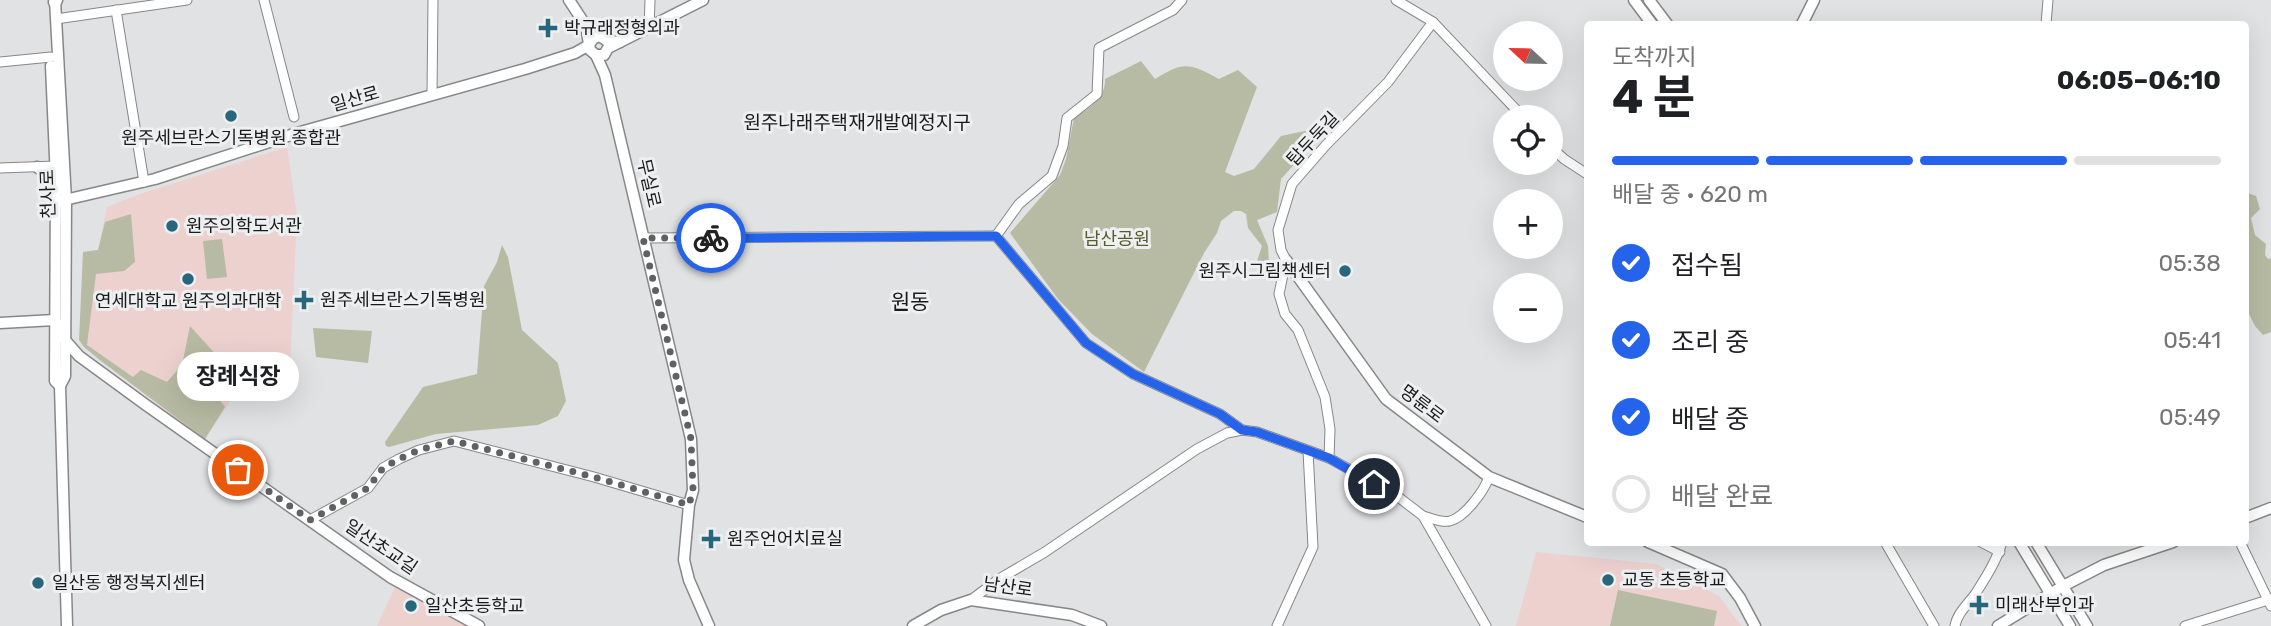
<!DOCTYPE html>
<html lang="ko">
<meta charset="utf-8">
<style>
body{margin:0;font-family:Rubik,"Noto Sans KR",sans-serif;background:#f2f2f2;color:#202124;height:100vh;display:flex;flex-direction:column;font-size:26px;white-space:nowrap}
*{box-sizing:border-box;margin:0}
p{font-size:23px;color:#757577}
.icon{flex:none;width:38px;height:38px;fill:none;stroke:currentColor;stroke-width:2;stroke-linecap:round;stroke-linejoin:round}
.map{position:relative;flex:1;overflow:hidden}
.panel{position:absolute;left:1584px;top:21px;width:665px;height:525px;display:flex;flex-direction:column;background:#fff;border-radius:7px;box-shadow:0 7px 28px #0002}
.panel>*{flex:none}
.needle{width:46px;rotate:292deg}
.tools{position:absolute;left:1493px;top:21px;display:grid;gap:14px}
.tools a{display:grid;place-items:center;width:70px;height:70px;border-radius:50%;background:#fff;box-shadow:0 7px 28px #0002;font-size:35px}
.pin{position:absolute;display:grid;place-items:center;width:60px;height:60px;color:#fff;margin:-30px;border:4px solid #fff;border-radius:50%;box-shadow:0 2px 7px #0007}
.courier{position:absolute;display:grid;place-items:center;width:70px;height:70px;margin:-35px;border:5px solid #2563eb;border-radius:50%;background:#fff;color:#222;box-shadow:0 2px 9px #0007}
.bubble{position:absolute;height:49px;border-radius:24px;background:#fff;box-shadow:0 7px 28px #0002;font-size:23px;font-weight:700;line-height:49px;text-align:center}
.summary em{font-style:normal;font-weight:700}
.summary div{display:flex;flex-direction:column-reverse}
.summary{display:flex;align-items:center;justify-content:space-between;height:119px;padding:0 28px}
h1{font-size:46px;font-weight:700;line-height:52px}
.bar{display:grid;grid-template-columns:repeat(4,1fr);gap:10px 7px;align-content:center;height:84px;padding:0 28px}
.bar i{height:9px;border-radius:5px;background:#e0e0e0}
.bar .selected{background:#2563eb}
.bar p{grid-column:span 4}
ol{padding:0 28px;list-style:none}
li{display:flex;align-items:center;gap:21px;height:77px}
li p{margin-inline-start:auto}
li .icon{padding:7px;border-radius:50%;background:#2563eb;color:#fff;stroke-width:4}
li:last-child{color:#757577}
li i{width:38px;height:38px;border:4px solid #e0e0e0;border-radius:50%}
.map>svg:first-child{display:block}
</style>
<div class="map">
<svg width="2271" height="626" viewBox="0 0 2271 626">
<rect width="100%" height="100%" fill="#e1e2e4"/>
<!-- education -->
<g fill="#ecd1cf">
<polygon points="287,147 297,215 290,369 281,381 268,387 246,377 205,439 154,402 81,344 83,252 98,250 107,207 137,195"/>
<polygon points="1536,552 1656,564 1719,596 1741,626 1516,626"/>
<polygon points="395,587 475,626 377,626"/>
</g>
<!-- green -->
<g fill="#b8bba3">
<path d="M1141 61 1155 79C1184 61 1189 63 1219 79L1238 70 1257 87 1225 172 1234 176 1254 169 1281 136 1329 126 1281 179 1277 212 1257 220 1268 246 1270 280 1257 261 1262 246 1248 228 1246 214 1241 211H1234L1221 221 1217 233 1204 253 1144 372 1092 334 1058 299 1010 233 1060 175 1066 159 1074 118C1088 109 1106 98 1105 79Z"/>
<polygon points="2245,192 2256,196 2260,209 2251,218 2255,235 2266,244 2265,255 2268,259 2271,258 2271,332 2263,335 2255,326 2245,306"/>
<polygon points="131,214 135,262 124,271 96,274 87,345 133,377 141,370 167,382 182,365 190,326 219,358 210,387 225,407 205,439 101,361 84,347 79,340 83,252 98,250 105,222"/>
<polygon points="222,239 227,277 207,279 203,241"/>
<polygon points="502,245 508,257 522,330 558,363 566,401 558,416 538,425 436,434 389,447 386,446 385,442 423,387 477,374 484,286 497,262"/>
<polygon points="313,328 372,331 368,363 316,357"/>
<polygon points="1618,590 1717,611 1714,626 1610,626"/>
</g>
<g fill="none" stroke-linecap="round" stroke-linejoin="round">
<defs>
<g id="minor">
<polyline points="264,0 294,117"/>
<polyline points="1396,0 1433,22 1523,117"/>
<polyline points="116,10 144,182"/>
<polyline points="56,19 187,0"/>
<polyline points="2046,24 2048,0"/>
<polyline points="649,29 650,0"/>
<polyline points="0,62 51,57"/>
<polyline points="432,95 433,0"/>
<polyline points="1550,146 1564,159 1587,174"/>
<polyline points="0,168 56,166"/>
<polyline points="996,236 1019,204 1052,176 1063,146 1067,118 1097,94 1099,48 1173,10 1182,0"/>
<polyline points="996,236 1086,343 1133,374 1220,414 1242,430"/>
<polyline points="643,238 996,236"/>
<polyline points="1329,458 1330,429 1325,397 1298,330 1285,314 1279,294 1286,260 1281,250 1278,230 1292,184 1326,145 1388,82 1433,22"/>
<path d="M1423 516C1431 518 1442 523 1450 521 1465 517 1484 491 1489 477"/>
<polyline points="310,520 368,488 383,468 399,459 419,450 454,441 594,477 689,505"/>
<polyline points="1885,542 1934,626"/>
<polyline points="1981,542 2000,552"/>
<polyline points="2240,542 2271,606"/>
<polyline points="971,600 999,579 1045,552 1197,449 1227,433 1242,430 1257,432 1329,458 1397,496 1423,516 1486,626"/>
<polyline points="1277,626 1313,547 1308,451"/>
<path d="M1955 626C1957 613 1969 603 1976 593 1986 577 1997 560 2002 542"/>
<polyline points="2185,626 2271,599"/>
</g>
<g id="tertiary">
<polyline points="55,0 66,200 65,376 60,386 67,626"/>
<polyline points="569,0 586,26 590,50 596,55 605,75 691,439 693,490 689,505 684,560 689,580 709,626"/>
<polyline points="1634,0 1652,24"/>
<polyline points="1649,0 1667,24"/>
<polyline points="1802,24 1814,0"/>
<polyline points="590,43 594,38 600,36 607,41 620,42"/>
<polyline points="596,55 604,55 608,48 703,0"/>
<polyline points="51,66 56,179 55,381 60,386"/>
<polyline points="37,167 48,175 55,188"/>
<polyline points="56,202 155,179 297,133 525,69 575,53 589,45"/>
<polyline points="1286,260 1386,399 1489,477 1587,517"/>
<polyline points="0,323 55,320 65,340 79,356 146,405 390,577 479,626"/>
<polyline points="2245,518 2271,508"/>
<polyline points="1648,542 1722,574 1740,598 1755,626"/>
<polyline points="2019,542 2070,626"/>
<polyline points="2036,542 2087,626"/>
<polyline points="913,626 941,610 971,600 1072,615 1101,626"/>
<polyline points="1998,626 2063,586 2104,565 2173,542"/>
</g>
<polyline id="secondary" points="55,2 56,0"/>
</defs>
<!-- minor casing -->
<use href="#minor" stroke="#878789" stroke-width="11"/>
<!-- tertiary casing -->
<use href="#tertiary" stroke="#878789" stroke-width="13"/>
<!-- secondary casing -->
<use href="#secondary" stroke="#878789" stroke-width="15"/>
<!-- minor -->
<use href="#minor" stroke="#fff" stroke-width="9"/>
<!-- tertiary -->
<use href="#tertiary" stroke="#fff" stroke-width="10"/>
<!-- secondary -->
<use href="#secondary" stroke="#fff" stroke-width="12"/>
</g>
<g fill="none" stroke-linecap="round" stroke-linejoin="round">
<!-- done -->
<polyline stroke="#606162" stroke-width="7" stroke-dasharray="0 12.6" points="238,470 310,520 368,488 383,468 399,459 419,450 454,441 594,477 689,505 693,490 691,439 643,238 711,238"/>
<!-- route -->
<polyline stroke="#2563eb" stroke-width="9" points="711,238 996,236 1086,343 1133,374 1220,414 1242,430 1257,432 1329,458 1374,484"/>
</g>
<!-- markers -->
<g fill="#27667b" stroke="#eeeff1" stroke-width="2.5">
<path d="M544.5 17.5h7v7h7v7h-7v7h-7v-7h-7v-7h7z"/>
<circle cx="231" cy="116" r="7"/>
<circle cx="172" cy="226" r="7"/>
<circle cx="1345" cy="271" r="7"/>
<circle cx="188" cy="279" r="7"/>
<path d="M300.5 289.5h7v7h7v7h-7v7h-7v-7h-7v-7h7z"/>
<path d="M707.5 528.5h7v7h7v7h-7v7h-7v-7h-7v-7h7z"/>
<circle cx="1608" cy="580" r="7"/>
<circle cx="38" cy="583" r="7"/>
<path d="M1975.5 594.5h7v7h7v7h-7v7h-7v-7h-7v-7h7z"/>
<circle cx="411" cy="606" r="7"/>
</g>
<g text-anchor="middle" stroke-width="6" stroke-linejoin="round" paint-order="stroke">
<!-- poi labels -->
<g font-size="18" fill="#1b1b1c" stroke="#eeeff1" text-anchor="start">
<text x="564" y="34">박규래정형외과</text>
<text x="231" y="144" text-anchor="middle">원주세브란스기독병원 종합관</text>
<text x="186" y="232">원주의학도서관</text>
<text x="1331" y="277" text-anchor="end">원주시그림책센터</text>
<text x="320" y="306">원주세브란스기독병원</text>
<text x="188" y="307" text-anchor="middle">연세대학교 원주의과대학</text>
<text x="727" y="545">원주언어치료실</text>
<text x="1622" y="586">교동 초등학교</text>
<text x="52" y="589">일산동 행정복지센터</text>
<text x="1995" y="611">미래산부인과</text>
<text x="425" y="612">일산초등학교</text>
</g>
<!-- street labels -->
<g font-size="18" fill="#1b1b1c" stroke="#eeeff1">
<text transform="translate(355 99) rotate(-16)" y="6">일산로</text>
<text transform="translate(1313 139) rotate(-47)" y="6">탑두둑길</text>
<text transform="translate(649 183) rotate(77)" y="6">무실로</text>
<text transform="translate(48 194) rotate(-92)" y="6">천사로</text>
<text transform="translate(1422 404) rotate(37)" y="6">명륜로</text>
<text transform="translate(381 547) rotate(34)" y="6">일산초교길</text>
<text transform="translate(1008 587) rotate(8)" y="6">남산로</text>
</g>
<!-- park labels -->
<g font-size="18" fill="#585c2b" stroke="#eeeff1">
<text x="1117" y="245">남산공원</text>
</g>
<!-- neighbourhood labels -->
<g font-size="19" fill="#1b1b1c" stroke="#eeeff1">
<text x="857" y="129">원주나래주택재개발예정지구</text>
</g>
<!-- quarter labels -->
<g font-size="21" fill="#1b1b1c" stroke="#eeeff1">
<text x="910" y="309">원동</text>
</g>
</g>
</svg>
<div class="tools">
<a><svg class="needle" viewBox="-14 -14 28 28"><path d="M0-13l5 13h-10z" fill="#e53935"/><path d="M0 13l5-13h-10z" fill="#757577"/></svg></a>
<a><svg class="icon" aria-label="locate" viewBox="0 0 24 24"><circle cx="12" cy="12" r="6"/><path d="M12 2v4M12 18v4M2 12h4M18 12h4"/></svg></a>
<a>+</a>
<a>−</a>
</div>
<div class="pin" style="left:238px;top:470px;background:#ea580c"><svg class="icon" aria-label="bag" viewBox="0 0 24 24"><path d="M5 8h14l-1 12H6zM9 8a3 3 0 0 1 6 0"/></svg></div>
<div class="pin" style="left:1374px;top:484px;background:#1f2937"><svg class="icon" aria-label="home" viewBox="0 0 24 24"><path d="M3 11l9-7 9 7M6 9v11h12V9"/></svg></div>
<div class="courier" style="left:711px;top:238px"><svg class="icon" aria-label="bike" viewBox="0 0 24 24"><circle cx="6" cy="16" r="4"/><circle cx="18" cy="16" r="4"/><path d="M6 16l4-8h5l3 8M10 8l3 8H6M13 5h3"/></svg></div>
<div class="bubble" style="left:177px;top:352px;width:122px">장례식장</div>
<section class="panel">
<div class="summary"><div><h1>4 분</h1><p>도착까지</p></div><em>06:05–06:10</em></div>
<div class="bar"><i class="selected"></i><i class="selected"></i><i class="selected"></i><i></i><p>배달 중 · 620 m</p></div>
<ol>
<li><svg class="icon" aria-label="check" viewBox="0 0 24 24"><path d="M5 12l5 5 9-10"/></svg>접수됨<p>05:38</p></li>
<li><svg class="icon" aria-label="check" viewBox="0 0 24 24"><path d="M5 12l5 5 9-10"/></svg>조리 중<p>05:41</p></li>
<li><svg class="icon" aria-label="check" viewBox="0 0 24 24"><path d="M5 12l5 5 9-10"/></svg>배달 중<p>05:49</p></li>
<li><i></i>배달 완료</li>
</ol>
</section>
</div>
